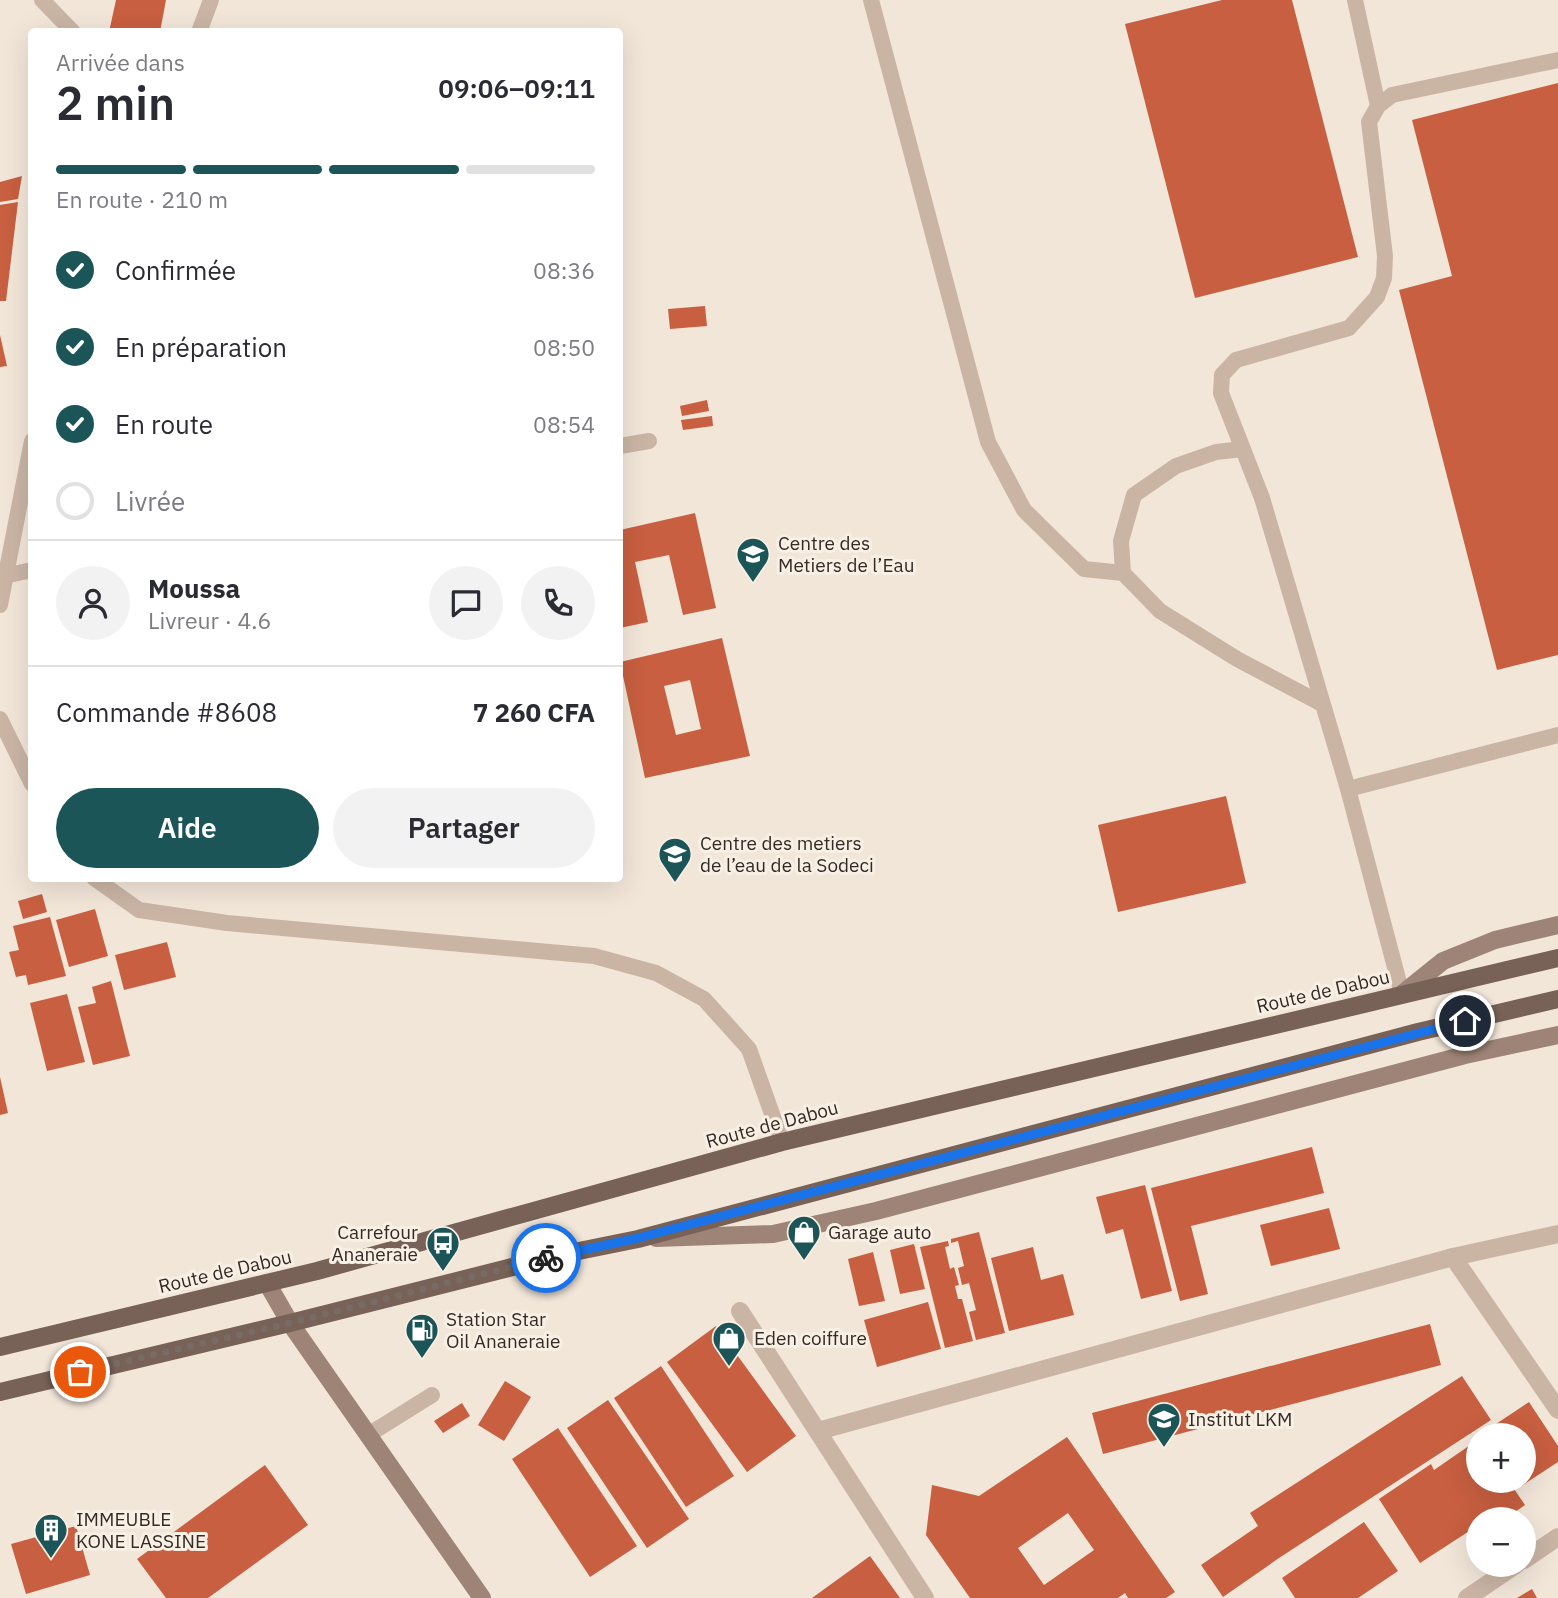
<!DOCTYPE html>
<html lang="fr">
<meta charset="utf-8">
<style>
body{margin:0;font-family:"IBM Plex Sans",sans-serif;background:#f2f2f3;color:#2b2b33;height:100vh;display:flex;flex-direction:column;font-size:26px;white-space:nowrap}
*{box-sizing:border-box;margin:0}
p{font-size:23px;color:#7c7c81}
.icon{flex:none;width:38px;height:38px;fill:none;stroke:currentColor;stroke-width:2;stroke-linecap:round;stroke-linejoin:round}
.map{position:relative;flex:1;overflow:hidden}
.sheet{position:absolute;left:28px;top:28px;width:595px;height:854px;display:flex;flex-direction:column;background:#fff;border-radius:7px;box-shadow:0 7px 28px #0002}
.sheet>*{flex:none}
.fabs{position:absolute;left:1466px;top:1423px;display:grid;gap:14px}
.fabs a{display:grid;place-items:center;width:70px;height:70px;border-radius:50%;background:#fff;box-shadow:0 7px 28px #0002;font-size:35px}
.pin{position:absolute;display:grid;place-items:center;width:60px;height:60px;color:#fff;margin:-30px;border:4px solid #fff;border-radius:50%;box-shadow:0 2px 7px #0007}
.courier{position:absolute;display:grid;place-items:center;width:70px;height:70px;margin:-35px;border:5px solid #1a73e8;border-radius:50%;background:#fff;color:#222;box-shadow:0 2px 9px #0007}
.summary em{font-style:normal;font-weight:600}
.summary div{display:flex;flex-direction:column-reverse}
.summary{display:flex;align-items:center;justify-content:space-between;height:119px;padding:0 28px}
h1{font-size:46px;font-weight:600;line-height:52px}
.bar{display:grid;grid-template-columns:repeat(4,1fr);gap:10px 7px;align-content:center;height:84px;padding:0 28px}
.bar i{height:9px;border-radius:5px;background:#e1e1e2}
.bar .on{background:#1b5557}
.bar p{grid-column:span 4}
.line{display:flex;align-items:center;gap:18px;padding:0 28px;border-top:2px solid #e1e1e2}
.line div{flex:1}
.round{display:grid;place-items:center;flex:none;width:74px;height:74px;border-radius:37px;background:#f2f2f3}
ol{padding:0 28px;list-style:none}
li{display:flex;align-items:center;gap:21px;height:77px}
li p{margin-inline-start:auto}
li .icon{padding:7px;border-radius:50%;background:#1b5557;color:#fff;stroke-width:4}
li:last-child{color:#7c7c81}
li i{width:38px;height:38px;border:4px solid #e1e1e2;border-radius:50%}
.cta{display:flex;gap:14px;margin-top:auto;padding:14px 28px}
.cta a{flex:1;height:80px;border-radius:42px;background:#1b5557;color:#fff;font-size:28px;font-weight:600;line-height:80px;text-align:center}
.cta a+a{background:#f2f2f3;color:#2b2b33}
.map>svg:first-child{display:block}
</style>
<div class="map">
<svg width="1558" height="1598" viewBox="0 0 1558 1598">
<rect width="100%" height="100%" fill="#f2e6d9"/>
<!-- building -->
<g fill="#c85f40" fill-rule="evenodd">
<polygon points="116,0 166,0 160,32 109,32"/>
<polygon points="1222,0 1292,0 1358,257 1195,298 1125,24"/>
<polygon points="1558,83 1558,655 1497,670 1399,290 1452,276 1412,120"/>
<polygon points="22,176 18,199 0,202 0,182"/>
<polygon points="18,202 6,301 0,301 0,205"/>
<polygon points="705,306 707,326 670,329 668,309"/>
<polygon points="0,335 7,366 0,367"/>
<polygon points="707,400 709,411 682,416 680,406"/>
<polygon points="712,416 713,426 683,430 681,420"/>
<polygon points="695,513 716,608 683,615 669,555 635,562 648,622 620,628 620,530"/>
<path d="M722 638 750 756 645 778 620 662ZM690 680 701 729 676 735 664 686Z"/>
<polygon points="1226,796 1246,883 1118,912 1098,825"/>
<polygon points="42,894 47,912 23,919 18,901"/>
<polygon points="95,909 108,956 69,967 56,920"/>
<polygon points="50,917 66,976 28,985 26,975 16,977 9,952 19,950 13,926"/>
<polygon points="167,942 176,977 124,990 115,955"/>
<polygon points="111,981 130,1056 93,1065 78,1007 96,1003 92,987"/>
<polygon points="67,994 85,1062 47,1071 30,1003"/>
<polygon points="0,1077 8,1113 0,1115"/>
<polygon points="1312,1147 1324,1193 1191,1226 1208,1294 1180,1301 1151,1188"/>
<polygon points="1145,1185 1172,1291 1141,1299 1123,1229 1106,1234 1096,1197"/>
<polygon points="1329,1208 1340,1249 1271,1266 1260,1225"/>
<polygon points="979,1232 1005,1333 976,1340 969,1312 976,1310 969,1283 962,1285 958,1268 964,1266 958,1241 951,1243 951,1239"/>
<polygon points="948,1241 949,1246 945,1247 950,1269 954,1267 959,1285 955,1286 958,1299 962,1299 973,1341 945,1348 920,1247"/>
<polygon points="914,1244 925,1289 900,1294 890,1250"/>
<polygon points="1033,1247 1041,1280 1063,1274 1074,1315 1009,1331 991,1258"/>
<polygon points="873,1252 885,1301 859,1306 848,1259"/>
<polygon points="928,1302 941,1349 877,1367 864,1320"/>
<polygon points="1430,1324 1441,1365 1103,1454 1092,1413"/>
<polygon points="716,1326 796,1436 747,1472 667,1362"/>
<polygon points="661,1366 734,1476 686,1507 614,1398"/>
<polygon points="1462,1376 1491,1420 1279,1558 1223,1597 1201,1565 1258,1526 1250,1513"/>
<polygon points="505,1381 531,1397 504,1441 478,1425"/>
<polygon points="608,1400 689,1519 647,1548 567,1428"/>
<polygon points="1529,1402 1558,1446 1558,1462 1520,1487 1516,1480 1524,1480 1524,1435 1486,1435 1484,1432"/>
<polygon points="462,1403 470,1416 443,1433 434,1421"/>
<polygon points="558,1428 637,1546 590,1577 512,1459"/>
<path d="M1067 1437 1175 1592 1166 1598H1128L1125 1593 1118 1598H970L926 1535 932 1485 979 1496ZM1068 1513 1094 1550 1044 1585 1018 1548Z"/>
<polygon points="1479,1439 1479,1480 1508,1480 1525,1505 1505,1519 1479,1519 1479,1535 1474,1528 1420,1563 1379,1499 1431,1464 1434,1470"/>
<polygon points="265,1465 308,1525 208,1598 166,1598 137,1559"/>
<polygon points="1364,1522 1398,1571 1358,1598 1295,1598 1282,1578"/>
<polygon points="76,1526 90,1575 26,1594 11,1544"/>
<polygon points="870,1556 900,1598 812,1598"/>
<polygon points="1532,1589 1537,1598 1517,1598"/>
</g>
<g fill="none" stroke-linecap="round" stroke-linejoin="round">
<!-- lane -->
<g stroke="#cab5a5" stroke-width="16">
<polyline points="42,0 73,32"/>
<polyline points="871,0 988,442 1024,510 1084,569 1123,573"/>
<polyline points="1355,0 1378,106"/>
<polyline points="199,32 211,0"/>
<polyline points="620,446 649,441"/>
<polyline points="1243,449 1216,452 1176,466 1134,495 1121,541 1123,573 1160,611 1237,659 1322,704"/>
<polyline points="4,576 32,570"/>
<polyline points="0,605 32,441"/>
<polyline points="0,719 32,784"/>
<polyline points="1348,789 1558,735"/>
<polyline points="94,878 139,910 227,923 594,956 656,973 704,999 749,1049 782,1142"/>
<polyline points="1402,994 1348,789 1262,498 1221,393 1222,375 1236,360 1349,328 1377,297 1384,278 1385,256 1369,122 1378,106 1392,95 1558,60"/>
<polyline points="368,1435 432,1395"/>
</g>
<!-- street -->
<g stroke="#cab5a5" stroke-width="18">
<polyline points="1453,1257 1558,1410"/>
<polyline points="740,1311 925,1598"/>
<polyline points="818,1431 1453,1257 1558,1234"/>
<polyline points="1524,1560 1558,1537"/>
<polyline points="1467,1598 1517,1564"/>
</g>
<!-- secondary -->
<g stroke="#9d8476" stroke-width="18">
<polyline points="1402,994 1443,961 1495,940 1558,925"/>
<polyline points="656,1238 773,1234 876,1211 1465,1055 1558,1035"/>
<polyline points="267,1283 290,1323 482,1598"/>
</g>
<!-- primary -->
<g stroke="#786157" stroke-width="18">
<polyline points="0,1347 317,1271 782,1142 1558,958"/>
<polyline points="0,1392 290,1323 564,1254 638,1239 1418,1032 1558,999"/>
</g>
</g>
<g fill="none" stroke-linecap="round" stroke-linejoin="round">
<!-- done -->
<polyline stroke="#776c65" stroke-width="7" stroke-dasharray="0 12.6" points="80,1372 290,1323 546,1258"/>
<!-- route -->
<polyline stroke="#1a73e8" stroke-width="9" points="546,1258 638,1238 1465,1021"/>
</g>
<!-- icons -->
<defs>
<symbol id="school-pin" viewBox="-11 -11 22 30"><path d="M0 17L-7.5 6A9.5 9.5 0 1 1 7.5 6Z" fill="#1b5557" stroke="#f9f0e5"/><path d="M0-5L7-2L0 1L-7-2ZM-4 1L0 2.5L4 1V4Q0 6-4 4Z" fill="#fff"/></symbol>
<symbol id="shop-pin" viewBox="-11 -11 22 30"><path d="M0 17L-7.5 6A9.5 9.5 0 1 1 7.5 6Z" fill="#1b5557" stroke="#f9f0e5"/><path d="M-5-2.5h2.3a2.7 3.5 0 0 1 5.4 0H5L5.5 6h-11ZM-1.5-2.5h3a1.5 2.3 0 0 0-3 0Z" fill="#fff"/></symbol>
<symbol id="bus-pin" viewBox="-11 -11 22 30"><path d="M0 17L-7.5 6A9.5 9.5 0 1 1 7.5 6Z" fill="#1b5557" stroke="#f9f0e5"/><path d="M-5-6H5V4H4V6H2V4H-2V6H-4V4H-5ZM-3.5-4V0h7V-4ZM-3.5 1.2v1.5H-2V1.2ZM2 1.2v1.5H3.5V1.2Z" fill="#fff"/></symbol>
<symbol id="fuel-pin" viewBox="-11 -11 22 30"><path d="M0 17L-7.5 6A9.5 9.5 0 1 1 7.5 6Z" fill="#1b5557" stroke="#f9f0e5"/><path d="M-5.5-6h7V0h2V4h1.3V-2.5L3-4.5l.8-.8L6-3V5H2.5V1h-1V6h-7ZM-4.2-4.7v3.2H.2V-4.7Z" fill="#fff"/></symbol>
<symbol id="building-pin" viewBox="-11 -11 22 30"><path d="M0 17L-7.5 6A9.5 9.5 0 1 1 7.5 6Z" fill="#1b5557" stroke="#f9f0e5"/><path d="M-4-6H4V6H1V3H-1V6H-4ZM-2.5-4.3h1.7v1.8h-1.7ZM.8-4.3h1.7v1.8H.8ZM-2.5-1h1.7V.8h-1.7ZM.8-1h1.7V.8H.8Z" fill="#fff"/></symbol>
</defs>
<g fill-rule="evenodd">
<use href="#school-pin" x="734" y="535" width="38" height="52"/>
<use href="#school-pin" x="656" y="835" width="38" height="52"/>
<use href="#shop-pin" x="785" y="1213" width="38" height="52"/>
<use href="#bus-pin" x="424" y="1224" width="38" height="52"/>
<use href="#fuel-pin" x="403" y="1311" width="38" height="52"/>
<use href="#shop-pin" x="710" y="1319" width="38" height="52"/>
<use href="#school-pin" x="1145" y="1400" width="38" height="52"/>
<use href="#building-pin" x="32" y="1511" width="38" height="52"/>
</g>
<g text-anchor="middle" stroke-width="6" stroke-linejoin="round" paint-order="stroke">
<!-- poi labels -->
<g font-size="19" fill="#352b26" stroke="#f9f0e5" text-anchor="start">
<text x="778" y="550">Centre des<tspan x="778" dy="22">Metiers de l’Eau</tspan></text>
<text x="700" y="850">Centre des metiers<tspan x="700" dy="22">de l’eau de la Sodeci</tspan></text>
<text x="418" y="1239" text-anchor="end">Carrefour<tspan x="418" dy="22">Ananeraie</tspan></text>
<text x="828" y="1239">Garage auto</text>
<text x="446" y="1326">Station Star<tspan x="446" dy="22">Oil Ananeraie</tspan></text>
<text x="754" y="1345">Eden coiffure</text>
<text x="1188" y="1426">Institut LKM</text>
<text x="76" y="1526">IMMEUBLE<tspan x="76" dy="22">KONE LASSINE</tspan></text>
</g>
<!-- street labels -->
<g font-size="19" fill="#352b26" stroke="#f9f0e5">
<text transform="translate(1323 991) rotate(-13)" y="7">Route de Dabou</text>
<text transform="translate(772 1124) rotate(-15)" y="7">Route de Dabou</text>
<text transform="translate(225 1271) rotate(-13)" y="7">Route de Dabou</text>
</g>
</g>
</svg>
<div class="fabs">
<a>+</a>
<a>−</a>
</div>
<div class="pin" style="left:80px;top:1372px;background:#ea580c"><svg class="icon" aria-label="bag" viewBox="0 0 24 24"><path d="M5 8h14l-1 12H6zM9 8a3 3 0 0 1 6 0"/></svg></div>
<div class="pin" style="left:1465px;top:1021px;background:#1f2937"><svg class="icon" aria-label="home" viewBox="0 0 24 24"><path d="M3 11l9-7 9 7M6 9v11h12V9"/></svg></div>
<div class="courier" style="left:546px;top:1258px"><svg class="icon" aria-label="bike" viewBox="0 0 24 24"><circle cx="6" cy="16" r="4"/><circle cx="18" cy="16" r="4"/><path d="M6 16l4-8h5l3 8M10 8l3 8H6M13 5h3"/></svg></div>
<section class="sheet">
<div class="summary"><div><h1>2 min</h1><p>Arrivée dans</p></div><em>09:06–09:11</em></div>
<div class="bar"><i class="on"></i><i class="on"></i><i class="on"></i><i></i><p>En route · 210 m</p></div>
<ol>
<li><svg class="icon" aria-label="check" viewBox="0 0 24 24"><path d="M5 12l5 5 9-10"/></svg>Confirmée<p>08:36</p></li>
<li><svg class="icon" aria-label="check" viewBox="0 0 24 24"><path d="M5 12l5 5 9-10"/></svg>En préparation<p>08:50</p></li>
<li><svg class="icon" aria-label="check" viewBox="0 0 24 24"><path d="M5 12l5 5 9-10"/></svg>En route<p>08:54</p></li>
<li><i></i>Livrée</li>
</ol>
<div class="line" style="height:126px"><a class="round"><svg class="icon" aria-label="person" viewBox="0 0 24 24"><circle cx="12" cy="8" r="4"/><path d="M4 21q1-7 8-7t8 7"/></svg></a><div><b>Moussa</b><p>Livreur · 4.6</p></div><a class="round"><svg class="icon" aria-label="chat" viewBox="0 0 24 24"><path d="M4 5h16v11H9l-5 4z"/></svg></a><a class="round"><svg class="icon" aria-label="phone" viewBox="0 0 24 24"><path d="M5 4h4l2 5-3 2q2 4 5 5l2-3 5 2v4C11 20 4 13 5 4z"/></svg></a></div>
<div class="line" style="height:91px"><div>Commande #8608</div><b>7 260 CFA</b></div>
<div class="cta"><a>Aide</a><a>Partager</a></div>
</section>
</div>
